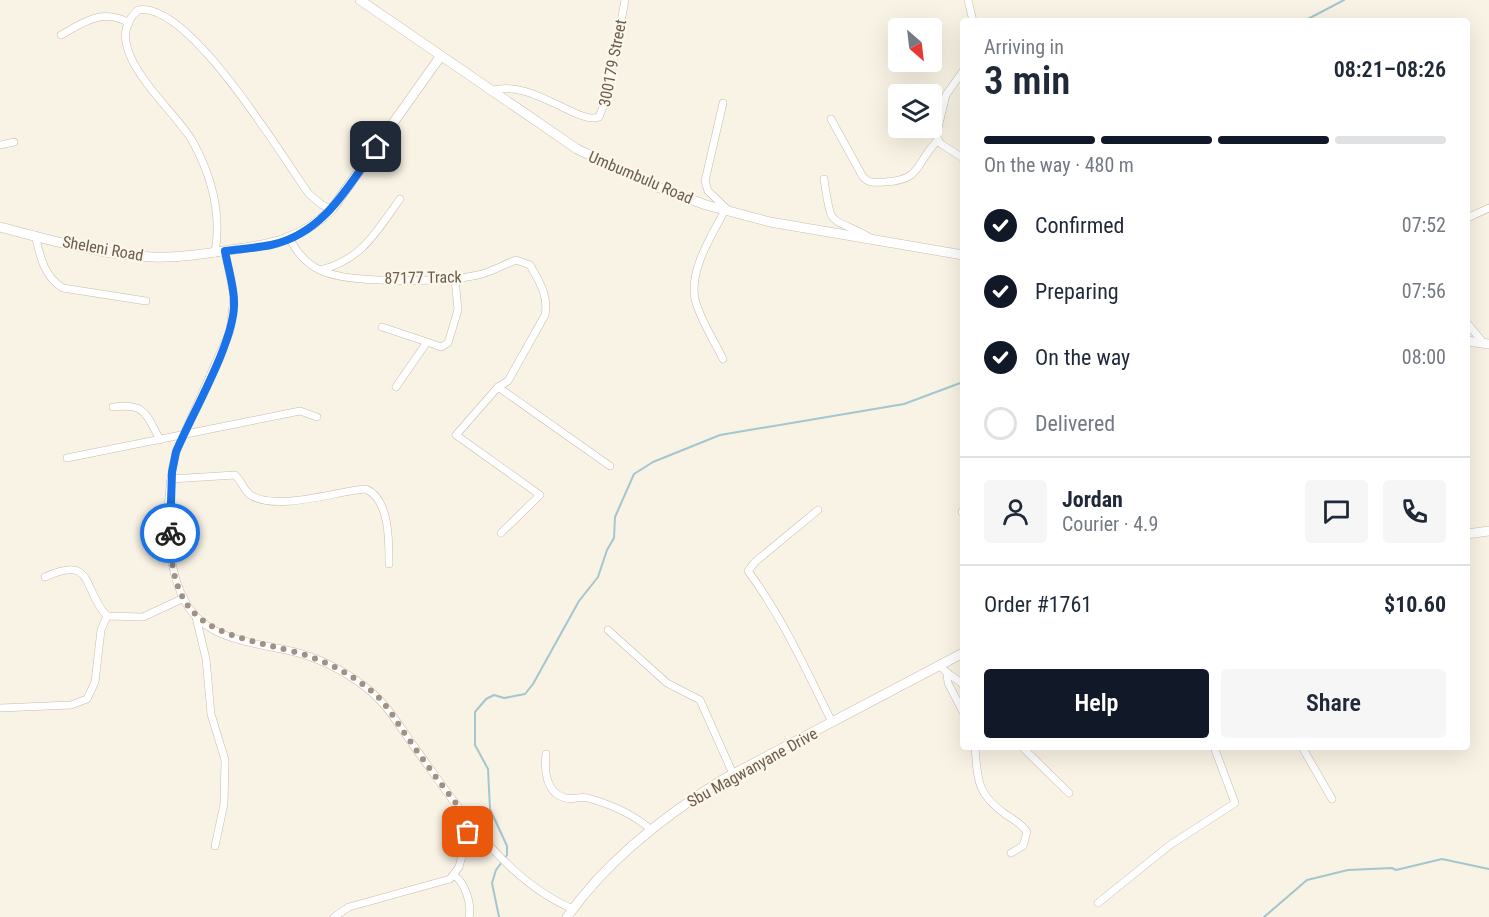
<!DOCTYPE html>
<meta charset="utf-8">
<style>
body{margin:0;font-family:"Roboto Condensed",sans-serif;background:#f6f6f7;color:#1f2937;height:100vh;display:flex;flex-direction:column;font-size:22px;white-space:nowrap}
*{box-sizing:border-box;margin:0}
p{font-size:20px;color:#747a83}
.icon{flex:none;width:33px;height:33px;fill:none;stroke:currentColor;stroke-width:2;stroke-linecap:round;stroke-linejoin:round}
.map{position:relative;flex:1;overflow:hidden}
.side{position:absolute;left:960px;top:18px;width:510px;height:732px;display:flex;flex-direction:column;background:#fff;border-radius:6px;box-shadow:0 6px 24px #0002}
.side>*{flex:none}
.needle{width:39px;rotate:152deg}
.fabs{position:absolute;left:888px;top:18px;display:grid;gap:12px}
.fabs a{display:grid;place-items:center;width:54px;height:54px;border-radius:6px;background:#fff;box-shadow:0 6px 24px #0002;font-size:30px}
.pin{position:absolute;display:grid;place-items:center;width:51px;height:51px;color:#fff;margin:-26px;border-radius:12px;box-shadow:0 3px 9px #0006}
.courier{position:absolute;display:grid;place-items:center;width:60px;height:60px;margin:-30px;border:4px solid #1a73e8;border-radius:50%;background:#fff;color:#222;box-shadow:0 2px 8px #0007}
.headline em{font-style:normal;font-weight:600}
.headline div{display:flex;flex-direction:column-reverse}
.headline{display:flex;align-items:center;justify-content:space-between;height:102px;padding:0 24px}
h1{font-size:39px;font-weight:600;line-height:45px}
.bar{display:grid;grid-template-columns:repeat(4,1fr);gap:9px 6px;align-content:center;height:72px;padding:0 24px}
.bar i{height:8px;border-radius:4px;background:#e0e1e3}
.bar .selected{background:#111827}
.bar p{grid-column:span 4}
.line{display:flex;align-items:center;gap:15px;padding:0 24px;border-top:2px solid #e0e1e3}
.line div{flex:1}
.round{display:grid;place-items:center;flex:none;width:63px;height:63px;border-radius:6px;background:#f6f6f7}
ol{padding:0 24px;list-style:none}
li{display:flex;align-items:center;gap:18px;height:66px}
li p{margin-inline-start:auto}
li .icon{padding:6px;border-radius:50%;background:#111827;color:#fff;stroke-width:4}
li:last-child{color:#747a83}
li i{width:33px;height:33px;border:3px solid #e0e1e3;border-radius:50%}
.button{display:flex;gap:12px;margin-top:auto;padding:12px 24px}
.button a{flex:1;height:69px;border-radius:6px;background:#111827;color:#fff;font-size:24px;font-weight:600;line-height:69px;text-align:center}
.button a+a{background:#f6f6f7;color:#1f2937}
.map>svg:first-child{display:block}
</style>
<div class="map">
<svg width="1489" height="917" viewBox="0 0 1489 917">
<rect width="100%" height="100%" fill="#f9f3e5"/>
<g fill="none" stroke-linecap="round" stroke-linejoin="round">
<!-- stream -->
<g stroke="#a4c6d0" stroke-width="2">
<polyline points="1304,21 1344,0"/>
<polyline points="499,917 492,883 496,870 507,855 507,846 490,809 488,769 475,745 475,712 486,699 494,695 504,698 525,694 533,684 579,601 598,577 607,550 614,538 615,517 634,474 653,462 720,435 904,404 963,382"/>
<polyline points="1264,917 1307,880 1348,870 1392,868 1396,870 1442,859 1489,869"/>
</g>
<defs>
<g id="street">
<polyline points="968,0 973,21"/>
<path d="M61 35C84 22 103 8 129 23"/>
<polyline points="963,71 946,95 936,136 941,144 963,158"/>
<path d="M490 91C530 77 579 126 599 117L607 97 625 0"/>
<polyline points="723,103 705,181 708,191 729,211"/>
<path d="M831 119 863 177C869 184 876 182 885 182 922 180 915 164 937 141"/>
<polyline points="0,145 14,142"/>
<path d="M824 179C832 230 827 214 869 237"/>
<polyline points="1467,218 1489,208"/>
<path d="M35 235C40 256 44 277 63 288L146 301"/>
<path d="M290 239C297 253 308 265 322 271 351 284 446 282 478 275 491 272 503 265 516 260L530 265C539 281 549 296 545 315L508 381 498 387 456 435 540 495 501 533"/>
<path d="M225 251 234 296 230 331 176 452C165 496 163 569 189 608 212 642 259 643 295 652 321 659 343 670 364 686 387 703 399 726 416 749 458 807 504 880 573 909"/>
<path d="M215 253C222 213 212 177 193 142 175 109 95 47 138 10 189 0 282 157 309 194L322 205 332 209"/>
<path d="M320 270C362 260 376 232 400 199"/>
<polyline points="1467,323 1481,340"/>
<polyline points="382,327 427,342"/>
<path d="M723 359C714 340 700 320 695 299 689 270 712 235 725 210"/>
<polyline points="396,387 427,342 441,347 448,343 458,310 455,278"/>
<polyline points="498,387 610,466"/>
<path d="M113 407C146 403 146 414 160 440"/>
<polyline points="67,458 300,411 317,417"/>
<path d="M171 479 235 475C242 481 244 492 252 496 279 511 337 491 366 489 390 500 389 541 389 564"/>
<path d="M818 510 755 562 748 571C783 618 806 670 832 722"/>
<polyline points="962,512 963,512"/>
<path d="M45 577C95 554 82 590 107 616"/>
<polyline points="196,617 206,659 211,714 225,760 224,804 215,846"/>
<polyline points="608,630 667,683 700,700 733,774"/>
<path d="M940 665C945 674 956 677 963 685"/>
<polyline points="947,673 948,683 963,712"/>
<polyline points="0,708 71,705 87,699 95,682 101,630 107,616 143,617 184,598"/>
<path d="M975 747C978 780 976 793 1005 814 1013 819 1022 824 1027 832L1023 846 1011 853"/>
<polyline points="1022,747 1069,793"/>
<polyline points="1302,747 1332,799"/>
<path d="M546 754C544 770 546 793 565 798 573 800 580 796 588 798 609 804 635 815 651 830"/>
<path d="M455 876C465 883 472 905 469 917"/>
<polyline points="1098,903 1170,845 1235,803 1214,747"/>
<polyline points="334,917 349,907 450,879 459,867 471,822"/>
</g>
<g id="secondary">
<polyline points="360,0 577,149 657,187 706,205 770,222 963,255"/>
<path d="M0 227C48 240 102 255 152 257 178 258 203 254 229 250 270 245 302 239 332 209L440 57"/>
<polyline points="1467,341 1489,344"/>
<polyline points="1467,534 1489,531"/>
<path d="M567 917C607 860 664 816 722 780L963 653"/>
</g>
</defs>
<!-- street casing -->
<use href="#street" stroke="#c8bbad" stroke-width="8"/>
<!-- secondary casing -->
<use href="#secondary" stroke="#cbbcac" stroke-width="10"/>
<!-- street -->
<use href="#street" stroke="#fff" stroke-width="7"/>
<!-- secondary -->
<use href="#secondary" stroke="#fff" stroke-width="9"/>
</g>
<g fill="none" stroke-linecap="round" stroke-linejoin="round">
<!-- done -->
<path stroke="#9f9183" stroke-width="6" stroke-dasharray="0 10.8" d="M170 533C171 630 218 632 295 652 325 660 352 674 375 694 389 707 397 723 408 738 428 767 449 795 471 822L468 832"/>
<!-- route -->
<path stroke="#1a73e8" stroke-width="8" d="M170 533 172 472 176 452C192 414 233 344 234 306 235 288 228 269 225 251 240 249 256 248 271 245 323 234 348 187 376 147"/>
</g>
<g text-anchor="middle" stroke-width="4.5" stroke-linejoin="round" paint-order="stroke">
<!-- street labels -->
<g font-size="16" fill="#6e5c4e" stroke="#fcf7eb">
<text transform="translate(612 63) rotate(-79)" y="6">300179 Street</text>
<text transform="translate(641 177) rotate(23)" y="6">Umbumbulu Road</text>
<text transform="translate(103 248) rotate(10)" y="6">Sheleni Road</text>
<text transform="translate(423 277) rotate(-1)" y="6">87177 Track</text>
<text transform="translate(752 767) rotate(-29)" y="6">Sbu Magwanyane Drive</text>
</g>
</g>
</svg>
<div class="fabs">
<a><svg class="needle" viewBox="-14 -14 28 28"><path d="M0-13l5 13h-10z" fill="#e53935"/><path d="M0 13l5-13h-10z" fill="#747a83"/></svg></a>
<a><svg class="icon" aria-label="layers" viewBox="0 0 24 24"><path d="M12 4l9 5-9 5-9-5zM3 14l9 5 9-5"/></svg></a>
</div>
<div class="pin" style="left:468px;top:832px;background:#ea580c"><svg class="icon" aria-label="bag" viewBox="0 0 24 24"><path d="M5 8h14l-1 12H6zM9 8a3 3 0 0 1 6 0"/></svg></div>
<div class="pin" style="left:376px;top:147px;background:#1f2937"><svg class="icon" aria-label="home" viewBox="0 0 24 24"><path d="M3 11l9-7 9 7M6 9v11h12V9"/></svg></div>
<div class="courier" style="left:170px;top:533px"><svg class="icon" aria-label="bike" viewBox="0 0 24 24"><circle cx="6" cy="16" r="4"/><circle cx="18" cy="16" r="4"/><path d="M6 16l4-8h5l3 8M10 8l3 8H6M13 5h3"/></svg></div>
<section class="side">
<div class="headline"><div><h1>3 min</h1><p>Arriving in</p></div><em>08:21–08:26</em></div>
<div class="bar"><i class="selected"></i><i class="selected"></i><i class="selected"></i><i></i><p>On the way · 480 m</p></div>
<ol>
<li><svg class="icon" aria-label="check" viewBox="0 0 24 24"><path d="M5 12l5 5 9-10"/></svg>Confirmed<p>07:52</p></li>
<li><svg class="icon" aria-label="check" viewBox="0 0 24 24"><path d="M5 12l5 5 9-10"/></svg>Preparing<p>07:56</p></li>
<li><svg class="icon" aria-label="check" viewBox="0 0 24 24"><path d="M5 12l5 5 9-10"/></svg>On the way<p>08:00</p></li>
<li><i></i>Delivered</li>
</ol>
<div class="line" style="height:108px"><a class="round"><svg class="icon" aria-label="person" viewBox="0 0 24 24"><circle cx="12" cy="8" r="4"/><path d="M4 21q1-7 8-7t8 7"/></svg></a><div><b>Jordan</b><p>Courier · 4.9</p></div><a class="round"><svg class="icon" aria-label="chat" viewBox="0 0 24 24"><path d="M4 5h16v11H9l-5 4z"/></svg></a><a class="round"><svg class="icon" aria-label="phone" viewBox="0 0 24 24"><path d="M5 4h4l2 5-3 2q2 4 5 5l2-3 5 2v4C11 20 4 13 5 4z"/></svg></a></div>
<div class="line" style="height:78px"><div>Order #1761</div><b>$10.60</b></div>
<div class="button"><a>Help</a><a>Share</a></div>
</section>
</div>
